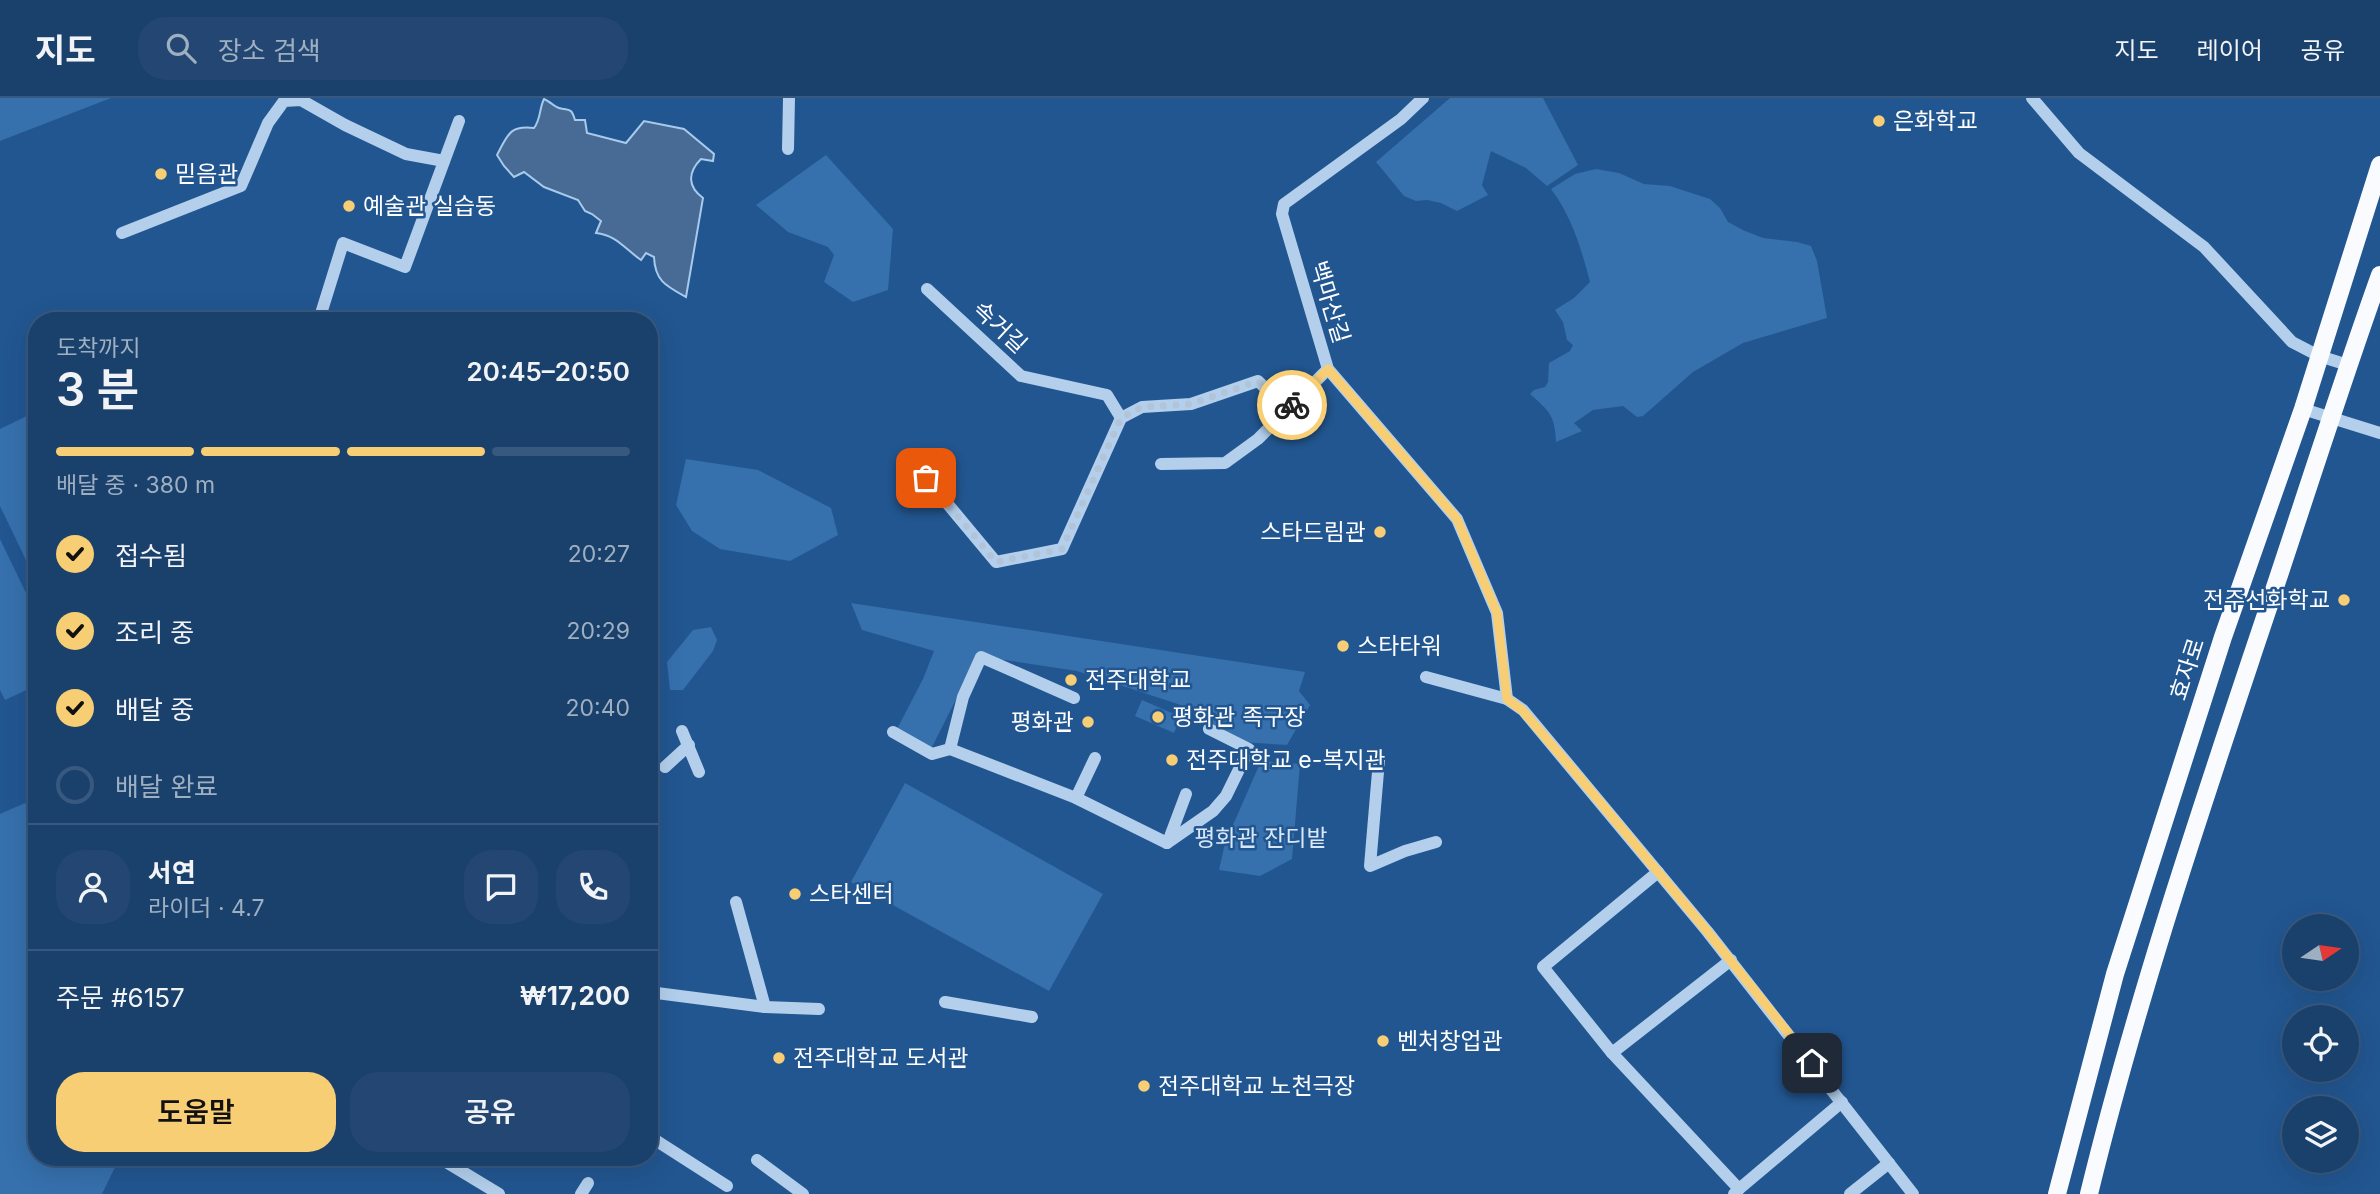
<!DOCTYPE html>
<html lang="ko">
<meta charset="utf-8">
<style>
body{margin:0;font-family:Inter,"Noto Sans KR",sans-serif;background:#234772;color:#f1f3f6;height:100vh;display:flex;flex-direction:column;font-size:26px;white-space:nowrap}
*{box-sizing:border-box;margin:0}
p{font-size:23px;color:#9fafc2}
.icon{flex:none;width:38px;height:38px;fill:none;stroke:currentColor;stroke-width:2;stroke-linecap:round;stroke-linejoin:round}
.map{position:relative;flex:1;overflow:hidden}
.drawer{position:absolute;left:28px;top:214px;width:630px;height:854px;display:flex;flex-direction:column;background:#1a406c;border-radius:28px;box-shadow:0 7px 28px #0002,0 0 0 2px #38597f}
.drawer>*{flex:none}
.needle{width:46px;rotate:77deg}
.fabs{position:absolute;left:2282px;top:816px;display:grid;gap:14px}
.fabs a{display:grid;place-items:center;width:77px;height:77px;border-radius:50%;background:#1a406c;box-shadow:0 7px 28px #0002,0 0 0 2px #38597f;font-size:35px}
.pin{position:absolute;display:grid;place-items:center;width:60px;height:60px;color:#fff;margin:-30px;border-radius:14px;box-shadow:0 4px 10px #0006}
.courier{position:absolute;display:grid;place-items:center;width:70px;height:70px;margin:-35px;border:5px solid #f8ce75;border-radius:50%;background:#fff;color:#222;box-shadow:0 2px 9px #0007}
.head em{font-style:normal;font-weight:600}
.head div{display:flex;flex-direction:column-reverse}
.head{display:flex;align-items:center;justify-content:space-between;height:119px;padding:0 28px}
h1{font-size:46px;font-weight:600;line-height:52px}
.bar{display:grid;grid-template-columns:repeat(4,1fr);gap:10px 7px;align-content:center;height:84px;padding:0 28px}
.bar i{height:9px;border-radius:5px;background:#38597f}
.bar .current{background:#f8ce75}
.bar p{grid-column:span 4}
.line{display:flex;align-items:center;gap:18px;padding:0 28px;border-top:2px solid #38597f}
.line div{flex:1}
.round{display:grid;place-items:center;flex:none;width:74px;height:74px;border-radius:28px;background:#234772}
ol{padding:0 28px;list-style:none}
li{display:flex;align-items:center;gap:21px;height:77px}
li p{margin-inline-start:auto}
li .icon{padding:7px;border-radius:50%;background:#f8ce75;color:#111;stroke-width:4}
li:last-child{color:#9fafc2}
li i{width:38px;height:38px;border:4px solid #38597f;border-radius:50%}
.primary-button{display:flex;gap:14px;margin-top:auto;padding:14px 28px}
.primary-button a{flex:1;height:80px;border-radius:28px;background:#f8ce75;color:#111;font-size:28px;font-weight:600;line-height:80px;text-align:center}
.primary-button a+a{background:#234772;color:#f1f3f6}
header{display:flex;align-items:center;gap:42px;box-sizing:border-box;height:98px;padding:0 35px;background:#1a406c;border-bottom:2px solid #38597f}
header strong{font-size:33px}
nav{display:flex;gap:38px;margin-inline-start:auto;font-size:24px}
.search{width:490px;height:63px;background:#234772;display:flex;align-items:center;gap:18px;box-sizing:border-box;padding:0 24px;border-radius:28px;color:#9fafc2;font-size:26px}
.map>svg:first-child{display:block}
</style>
<header>
<strong>지도</strong>
<div class="search"><svg class="icon" aria-label="search" viewBox="0 0 24 24"><circle cx="10" cy="10" r="6"/><path d="M15 15l6 6"/></svg>장소 검색</div>
<nav><a>지도</a><a>레이어</a><a>공유</a></nav>
</header>
<div class="map">
<svg width="2380" height="1096" viewBox="0 0 2380 1096">
<rect width="100%" height="100%" fill="#225690"/>
<!-- green -->
<g fill="#3670ad">
<polygon points="0,0 111,0 0,43"/>
<polygon points="1450,0 1543,0 1578,67 1547,88 1526,70 1491,53 1482,87 1488,97 1457,113 1441,105 1427,102 1416,103 1404,98 1376,64"/>
<polygon points="826,57 893,131 888,192 853,204 824,184 834,157 828,149 788,134 756,107"/>
<path d="M1596 71 1619 75 1644 86 1670 88 1710 101 1720 110 1728 124 1745 133 1763 140 1797 144 1811 148 1817 163 1827 220 1743 245 1693 274 1643 318 1637 319 1623 308 1593 312 1574 325 1582 333 1556 344C1555 317 1549 313 1530 296L1534 292 1545 289 1548 284 1549 265 1570 253 1573 247 1567 242 1563 224 1555 212 1574 200 1590 184C1581 150 1572 119 1551 91L1575 76Z"/>
<polygon points="37,313 37,485 0,408 0,331"/>
<polygon points="686,361 758,372 831,410 838,437 790,463 720,451 692,433 676,407"/>
<polygon points="0,441 37,518 37,587 5,602 0,592"/>
<polygon points="851,505 1305,574 1299,593 1310,607 1287,647 1241,644 1194,619 1193,611 1077,573 978,558 931,651 897,631 923,581 934,553 862,532"/>
<polygon points="711,529 717,542 713,553 683,592 670,592 667,564 693,532"/>
<polygon points="1142,602 1181,619 1174,635 1135,618"/>
<polygon points="1261,663 1300,666 1292,761 1260,778 1219,772 1225,745"/>
<polygon points="905,685 1103,796 1049,893 851,784"/>
<polygon points="25,705 37,730 37,1059 120,1059 102,1096 0,1096 0,716"/>
</g>
<!-- water -->
<path fill="#476b94" stroke="#a7caed" stroke-width="2" d="M544 1C549 3 555 9 559 10 570 13 571 9 575 22H585L587 35 626 45 644 23 684 31 714 56 713 63 701 61C687 75 688 89 703 100L686 199C666 188 655 183 654 159L646 155 641 162C625 151 616 137 596 135L601 123 592 116 585 113 578 102 544 89 524 74 514 79 504 68 497 57C508 36 510 27 534 30 541 21 539 11 544 1Z"/>
<g fill="none" stroke-linecap="round" stroke-linejoin="round">
<!-- minor -->
<g stroke="#b3cfec" stroke-width="12">
<polyline points="1423,0 1401,21 1284,106 1282,116 1328,271 1457,421 1497,515 1507,601"/>
<polyline points="2032,0 2079,55 2204,149 2292,244 2319,258 2348,267"/>
<polyline points="788,51 789,0"/>
<polyline points="122,135 241,88 268,25 284,3 301,2 345,27 406,56 444,63"/>
<polyline points="927,191 1021,278 1107,297 1121,320"/>
<polyline points="319,222 343,145 405,169 459,23"/>
<polyline points="2303,311 2380,335"/>
<polyline points="1161,366 1225,365 1258,341 1328,271"/>
<polyline points="926,380 996,464 1062,451 1121,320 1142,309 1191,306 1258,283 1288,312"/>
<polyline points="1426,579 1507,601 1523,612 1707,833 1913,1096"/>
<polyline points="682,633 699,674"/>
<polyline points="893,634 932,656 950,651 1076,700 1167,745"/>
<polyline points="950,651 963,599 981,559 1074,600"/>
<polyline points="1379,662 1370,768 1405,753 1436,744"/>
<polyline points="665,669 689,647"/>
<polyline points="1076,700 1095,660"/>
<polyline points="1168,744 1186,696"/>
<polyline points="1167,745 1213,713 1226,698 1249,651 1209,631"/>
<polyline points="1658,774 1543,869 1612,955 1739,1091 1734,1096"/>
<polyline points="736,804 765,909"/>
<polyline points="649,894 765,909 819,911"/>
<polyline points="945,904 1032,919"/>
<polyline points="1612,955 1731,862"/>
<polyline points="649,1038 727,1088"/>
<polyline points="438,1059 499,1096"/>
<polyline points="399,1060 401,1059"/>
<polyline points="757,1062 803,1096"/>
<polyline points="1739,1091 1842,1004"/>
<polyline points="581,1096 588,1085"/>
<polyline points="1850,1096 1889,1065"/>
</g>
<!-- major -->
<g stroke="#f9fbff" stroke-width="18">
<polyline points="2057,1096 2115,876 2223,539 2303,311 2380,67"/>
<path d="M2089 1096C2134 911 2195 729 2255 549 2297 425 2336 300 2380 177"/>
</g>
</g>
<g fill="none" stroke-linecap="round" stroke-linejoin="round">
<!-- done -->
<polyline stroke="#b2c4d8" stroke-width="7" stroke-dasharray="0 12.6" points="926,380 996,464 1062,451 1121,320 1142,309 1191,306 1258,283 1288,312 1292,307"/>
<!-- route -->
<polyline stroke="#f8ce75" stroke-width="9" points="1292,307 1328,271 1457,421 1497,515 1507,601 1522,612 1579,679 1707,833 1812,965"/>
</g>
<!-- markers -->
<g fill="#f8ce75" stroke="#225690" stroke-width="2.5">
<circle cx="1879" cy="23" r="7"/>
<circle cx="161" cy="76" r="7"/>
<circle cx="349" cy="108" r="7"/>
<circle cx="1380" cy="434" r="7"/>
<circle cx="2344" cy="502" r="7"/>
<circle cx="1343" cy="548" r="7"/>
<circle cx="1071" cy="582" r="7"/>
<circle cx="1158" cy="619" r="7"/>
<circle cx="1088" cy="624" r="7"/>
<circle cx="1172" cy="662" r="7"/>
<circle cx="795" cy="796" r="7"/>
<circle cx="1383" cy="943" r="7"/>
<circle cx="779" cy="960" r="7"/>
<circle cx="1144" cy="988" r="7"/>
</g>
<g text-anchor="middle" stroke-width="5" stroke-linejoin="round" paint-order="stroke">
<!-- poi labels -->
<g font-size="23" fill="#fff" stroke="#225690" text-anchor="start">
<text x="1893" y="31">은화학교</text>
<text x="175" y="84">믿음관</text>
<text x="363" y="116">예술관 실습동</text>
<text x="1366" y="442" text-anchor="end">스타드림관</text>
<text x="2330" y="510" text-anchor="end">전주선화학교</text>
<text x="1357" y="556">스타타워</text>
<text x="1085" y="590">전주대학교</text>
<text x="1172" y="627">평화관 족구장</text>
<text x="1074" y="632" text-anchor="end">평화관</text>
<text x="1186" y="670">전주대학교 e-복지관</text>
<text x="809" y="804">스타센터</text>
<text x="1397" y="951">벤처창업관</text>
<text x="793" y="968">전주대학교 도서관</text>
<text x="1158" y="996">전주대학교 노천극장</text>
</g>
<!-- street labels -->
<g font-size="23" fill="#fff" stroke="#225690">
<text transform="translate(1330 204) rotate(73)" y="8">백마산길</text>
<text transform="translate(1000 229) rotate(43)" y="8">속거길</text>
<text transform="translate(2187 571) rotate(-72)" y="8">효자로</text>
</g>
<!-- park labels -->
<g font-size="23" fill="#d8e8f9" stroke="#225690">
<text x="1261" y="748">평화관 잔디밭</text>
</g>
</g>
</svg>
<div class="fabs">
<a><svg class="needle" viewBox="-14 -14 28 28"><path d="M0-13l5 13h-10z" fill="#e53935"/><path d="M0 13l5-13h-10z" fill="#9fafc2"/></svg></a>
<a><svg class="icon" aria-label="locate" viewBox="0 0 24 24"><circle cx="12" cy="12" r="6"/><path d="M12 2v4M12 18v4M2 12h4M18 12h4"/></svg></a>
<a><svg class="icon" aria-label="layers" viewBox="0 0 24 24"><path d="M12 4l9 5-9 5-9-5zM3 14l9 5 9-5"/></svg></a>
</div>
<div class="pin" style="left:926px;top:380px;background:#ea580c"><svg class="icon" aria-label="bag" viewBox="0 0 24 24"><path d="M5 8h14l-1 12H6zM9 8a3 3 0 0 1 6 0"/></svg></div>
<div class="pin" style="left:1812px;top:965px;background:#1f2937"><svg class="icon" aria-label="home" viewBox="0 0 24 24"><path d="M3 11l9-7 9 7M6 9v11h12V9"/></svg></div>
<div class="courier" style="left:1292px;top:307px"><svg class="icon" aria-label="bike" viewBox="0 0 24 24"><circle cx="6" cy="16" r="4"/><circle cx="18" cy="16" r="4"/><path d="M6 16l4-8h5l3 8M10 8l3 8H6M13 5h3"/></svg></div>
<section class="drawer">
<div class="head"><div><h1>3 분</h1><p>도착까지</p></div><em>20:45–20:50</em></div>
<div class="bar"><i class="current"></i><i class="current"></i><i class="current"></i><i></i><p>배달 중 · 380 m</p></div>
<ol>
<li><svg class="icon" aria-label="check" viewBox="0 0 24 24"><path d="M5 12l5 5 9-10"/></svg>접수됨<p>20:27</p></li>
<li><svg class="icon" aria-label="check" viewBox="0 0 24 24"><path d="M5 12l5 5 9-10"/></svg>조리 중<p>20:29</p></li>
<li><svg class="icon" aria-label="check" viewBox="0 0 24 24"><path d="M5 12l5 5 9-10"/></svg>배달 중<p>20:40</p></li>
<li><i></i>배달 완료</li>
</ol>
<div class="line" style="height:126px"><a class="round"><svg class="icon" aria-label="person" viewBox="0 0 24 24"><circle cx="12" cy="8" r="4"/><path d="M4 21q1-7 8-7t8 7"/></svg></a><div><b>서연</b><p>라이더 · 4.7</p></div><a class="round"><svg class="icon" aria-label="chat" viewBox="0 0 24 24"><path d="M4 5h16v11H9l-5 4z"/></svg></a><a class="round"><svg class="icon" aria-label="phone" viewBox="0 0 24 24"><path d="M5 4h4l2 5-3 2q2 4 5 5l2-3 5 2v4C11 20 4 13 5 4z"/></svg></a></div>
<div class="line" style="height:91px"><div>주문 #6157</div><b>₩17,200</b></div>
<div class="primary-button"><a>도움말</a><a>공유</a></div>
</section>
</div>
